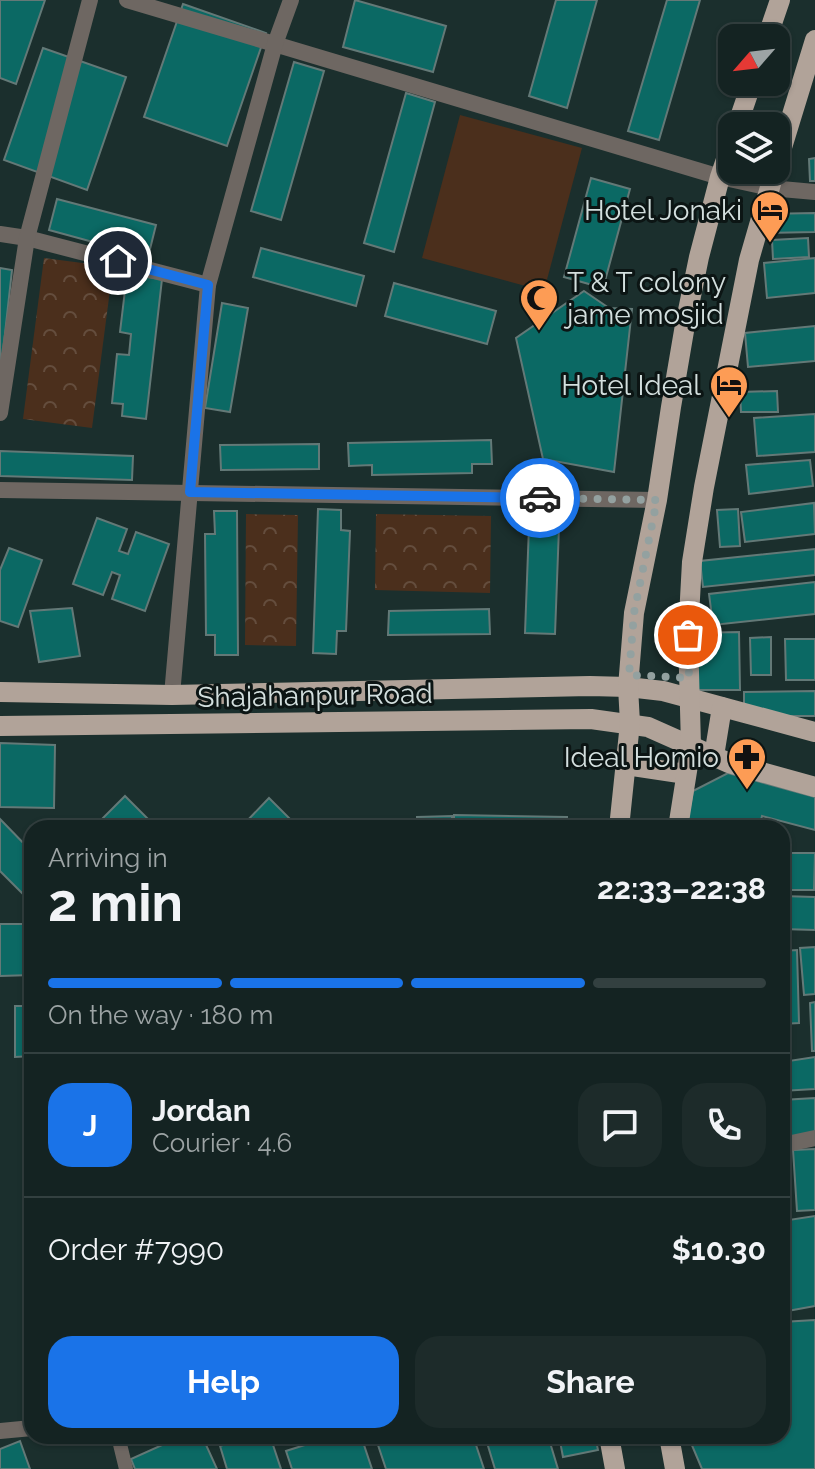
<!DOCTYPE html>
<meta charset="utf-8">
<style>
body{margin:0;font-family:Raleway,sans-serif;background:#1d2b2a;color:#f1f3f6;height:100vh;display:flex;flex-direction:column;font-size:30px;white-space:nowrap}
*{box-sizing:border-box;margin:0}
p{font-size:26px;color:#9da4a5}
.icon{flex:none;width:44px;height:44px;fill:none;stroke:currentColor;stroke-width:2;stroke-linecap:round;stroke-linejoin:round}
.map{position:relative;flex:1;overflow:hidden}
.panel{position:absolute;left:24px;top:820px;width:766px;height:624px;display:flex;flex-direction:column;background:#142322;border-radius:24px;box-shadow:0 2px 6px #0004,0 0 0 2px #334040}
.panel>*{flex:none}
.needle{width:52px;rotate:242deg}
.controls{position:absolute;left:718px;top:24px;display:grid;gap:16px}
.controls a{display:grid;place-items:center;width:72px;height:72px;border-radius:16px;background:#142322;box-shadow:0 2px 6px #0004,0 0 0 2px #334040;font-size:40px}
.pin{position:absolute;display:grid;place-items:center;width:68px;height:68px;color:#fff;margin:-34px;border:4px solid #fff;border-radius:50%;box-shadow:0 2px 8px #0007}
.courier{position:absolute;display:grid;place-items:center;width:80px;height:80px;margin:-40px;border:6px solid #1a73e8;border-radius:50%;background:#fff;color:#222;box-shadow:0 2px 10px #0007}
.summary em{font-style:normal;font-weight:700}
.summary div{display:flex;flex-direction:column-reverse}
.summary{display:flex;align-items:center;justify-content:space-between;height:136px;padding:0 24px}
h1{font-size:52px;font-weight:700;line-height:60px}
.bar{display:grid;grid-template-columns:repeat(4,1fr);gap:12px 8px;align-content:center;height:96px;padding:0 24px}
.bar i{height:10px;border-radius:6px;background:#334040}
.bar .on{background:#1a73e8}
.bar p{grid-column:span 4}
.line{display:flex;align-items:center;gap:20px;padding:0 24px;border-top:2px solid #334040}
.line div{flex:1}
.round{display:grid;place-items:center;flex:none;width:84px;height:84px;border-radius:24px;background:#1d2b2a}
.action{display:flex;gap:16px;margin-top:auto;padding:16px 24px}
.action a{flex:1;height:92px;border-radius:24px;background:#1a73e8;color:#fff;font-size:32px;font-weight:700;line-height:92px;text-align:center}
.action a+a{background:#1d2b2a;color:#f1f3f6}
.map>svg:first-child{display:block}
</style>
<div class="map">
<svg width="815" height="1469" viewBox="0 0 815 1469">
<defs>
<pattern id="park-crowns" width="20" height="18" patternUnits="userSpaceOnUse" patternTransform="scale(2)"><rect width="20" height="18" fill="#4b2f1c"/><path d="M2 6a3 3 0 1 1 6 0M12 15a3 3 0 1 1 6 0" fill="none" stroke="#644d3d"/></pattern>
</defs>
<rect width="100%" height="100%" fill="#1b2f2d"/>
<!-- park -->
<g fill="url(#park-crowns)">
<polygon points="44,258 113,267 92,428 23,419"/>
<polygon points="246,514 298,515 296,646 245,645"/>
<polygon points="376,514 491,516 490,593 375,590"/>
</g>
<!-- pitch -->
<polygon fill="#4b2f1c" points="460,115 582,148 544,291 422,258"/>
<!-- building -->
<g fill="#0b6964" stroke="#637977" stroke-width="2">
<polygon points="0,0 45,0 16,84 0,78"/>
<polygon points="355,0 446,26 433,72 343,47"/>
<polygon points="556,0 597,0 567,108 529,96"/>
<polygon points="667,0 700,0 659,140 628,131"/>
<polygon points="183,4 266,33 227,146 144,117"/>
<polygon points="43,48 126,77 87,190 4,160"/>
<polygon points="294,62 324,71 281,220 251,211"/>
<polygon points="406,93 435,102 394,252 364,243"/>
<polygon points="815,158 815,181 810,181 809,159"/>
<polygon points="591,178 630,189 603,288 564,277"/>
<polygon points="57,199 156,225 148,257 49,230"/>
<polygon points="815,213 815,232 765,233 764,214"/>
<polygon points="808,238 809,257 773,259 772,240"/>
<polygon points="261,248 364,276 356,306 253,277"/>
<polygon points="815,258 815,293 767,298 764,263"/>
<polygon points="0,268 12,270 0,379"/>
<polygon points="137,276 162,279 146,419 122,416 123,404 112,403 117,354 129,355 131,334 120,332 126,282 137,283"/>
<polygon points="394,283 496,311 487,344 385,316"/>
<polygon points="584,291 609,308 632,309 614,472 543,459 516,338"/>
<polygon points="222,303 248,308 230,412 205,408"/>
<polygon points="815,326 815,361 748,367 745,333"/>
<polygon points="777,391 778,412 741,412 740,392"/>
<polygon points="815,414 815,452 757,456 754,418"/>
<polygon points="491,440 492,464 472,464 472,473 372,475 372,465 349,466 348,443"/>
<polygon points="319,444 319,469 221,470 220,445"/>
<polygon points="0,451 133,456 132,480 0,476"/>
<polygon points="810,460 813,486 749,494 746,465"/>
<polygon points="814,503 815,534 745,542 741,512"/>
<polygon points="318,509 341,510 341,530 350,531 346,631 337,631 336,654 313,653"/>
<polygon points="738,509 740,546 720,547 717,510"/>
<polygon points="214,511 237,511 238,655 215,655 215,635 206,635 205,534 215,534"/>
<polygon points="97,518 127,529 119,551 128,554 136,532 169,544 145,611 112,599 120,575 112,572 103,595 73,584"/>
<polygon points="529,526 559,527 555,634 525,633"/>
<polygon points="9,548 42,560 18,627 0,621 0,570"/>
<polygon points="815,549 815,575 703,587 700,561"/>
<polygon points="815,582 815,614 713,625 709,594"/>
<polygon points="72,608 80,656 39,662 30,611"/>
<polygon points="489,609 490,634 388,635 389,611"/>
<polygon points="739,632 740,690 695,690 694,633"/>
<polygon points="771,637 771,675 751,675 750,638"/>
<polygon points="785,639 815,639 815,680 786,680"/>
<polygon points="815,691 815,716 744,716 744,692"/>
<polygon points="0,743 55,745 54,808 0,807"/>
<polygon points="728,773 815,797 815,830 762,816 759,828 686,828 693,791"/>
<polygon points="125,796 157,828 103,828 98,823"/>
<polygon points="269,798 299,828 251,828 245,823"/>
<polygon points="454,815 567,817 567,828 454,828"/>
<polygon points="452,816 452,828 417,828 417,817"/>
<polygon points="0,819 32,852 32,903 0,871"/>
<polygon points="782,853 815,853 814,890 782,890"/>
<polygon points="782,896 815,897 815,930 782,929"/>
<polygon points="0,924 32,924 32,975 0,976"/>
<polygon points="815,947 815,994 804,995 800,948"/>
<polygon points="797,950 799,1023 782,1024 782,951"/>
<polygon points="815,1002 815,1051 812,1051 810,1003"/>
<polygon points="15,1006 32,1006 32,1056 15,1057"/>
<polygon points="815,1057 815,1089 782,1091 782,1062"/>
<polygon points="815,1098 815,1133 784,1141 782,1100"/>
<polygon points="815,1149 815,1210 797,1211 793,1150"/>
<polygon points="790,1160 791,1203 782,1204 782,1162"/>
<polygon points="815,1216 815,1306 782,1312 782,1221"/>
<polygon points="26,1229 32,1229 32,1288 27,1288"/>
<polygon points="26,1297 32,1297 32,1396 27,1396"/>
<polygon points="815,1320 815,1469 702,1469 688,1436 782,1436 782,1322"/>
<polygon points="182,1436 202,1436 217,1469 135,1469 131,1459"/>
<polygon points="251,1436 270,1436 281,1469 227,1469 220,1446"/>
<polygon points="333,1436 361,1436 372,1469 292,1469 286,1451"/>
<polygon points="375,1436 473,1436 484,1469 386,1469"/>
<polygon points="485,1436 548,1436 558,1469 495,1469"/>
<polygon points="559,1436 595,1436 598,1450 563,1457"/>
<polygon points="20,1441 30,1469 0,1469 0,1449"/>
</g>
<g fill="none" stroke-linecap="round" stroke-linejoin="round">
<!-- lane -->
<polyline stroke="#6e6762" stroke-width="14" points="118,1436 126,1469"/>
<!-- street -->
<g stroke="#6e6762" stroke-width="16">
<polyline points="127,0 720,177 770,188 815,192"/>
<polyline points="0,234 27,238 208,285"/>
<polyline points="0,413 27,238 90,0"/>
<polyline points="0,490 657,500"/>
<polyline points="172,695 208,285 275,44 291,0"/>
<polyline points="782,1145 815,1138"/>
<polyline points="0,1431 32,1428"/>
</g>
<!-- primary -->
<g stroke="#b1a399" stroke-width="20">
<polyline points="767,38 780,0"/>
<polyline points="737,126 752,82"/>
<polyline points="776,167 815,40"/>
<polyline points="0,692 172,695 590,686 628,687 663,691 815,732"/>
<polyline points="0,726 591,719 648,727 729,763 815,787"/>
<polyline points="714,756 722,707"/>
<polyline points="626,765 686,774"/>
<polyline points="619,828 630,723 628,687 634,613 657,500 671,407 685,325 699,257 720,177 732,142"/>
<polyline points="678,828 691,746 688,635 692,562 704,487 749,260 775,170"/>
<polyline points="609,1436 615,1469"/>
<polyline points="669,1436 675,1469"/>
</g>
</g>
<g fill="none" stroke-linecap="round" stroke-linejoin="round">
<!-- done -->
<polyline stroke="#93a1a0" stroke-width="8" stroke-dasharray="0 14.4" points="540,498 657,500 634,613 629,675 689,678 688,635"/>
<!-- route -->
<polyline stroke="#1a73e8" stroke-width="10" points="118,261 208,285 190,492 540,498"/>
</g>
<!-- icons -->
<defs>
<symbol id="hotel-pin" viewBox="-11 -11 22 30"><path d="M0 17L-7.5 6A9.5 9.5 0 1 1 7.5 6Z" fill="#fd9c55" stroke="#0c1514"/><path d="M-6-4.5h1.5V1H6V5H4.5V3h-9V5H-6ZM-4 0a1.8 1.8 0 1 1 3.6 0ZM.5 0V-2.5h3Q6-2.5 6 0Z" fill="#111"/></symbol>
<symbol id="mosque-pin" viewBox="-11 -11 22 30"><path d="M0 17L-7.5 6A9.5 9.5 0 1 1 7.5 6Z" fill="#fd9c55" stroke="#0c1514"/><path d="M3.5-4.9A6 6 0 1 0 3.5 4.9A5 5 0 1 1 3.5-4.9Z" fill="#111"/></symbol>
<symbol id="pharmacy-pin" viewBox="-11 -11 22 30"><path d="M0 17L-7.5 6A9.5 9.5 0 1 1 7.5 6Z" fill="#fd9c55" stroke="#0c1514"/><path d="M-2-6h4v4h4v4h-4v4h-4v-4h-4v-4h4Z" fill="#111"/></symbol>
</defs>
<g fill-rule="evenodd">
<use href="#hotel-pin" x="748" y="188" width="44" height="60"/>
<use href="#mosque-pin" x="517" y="276" width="44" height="60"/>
<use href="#hotel-pin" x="707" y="363" width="44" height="60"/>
<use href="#pharmacy-pin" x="725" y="735" width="44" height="60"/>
</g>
<g text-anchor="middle" stroke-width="6" stroke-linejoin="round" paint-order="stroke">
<!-- poi labels -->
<g font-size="28" fill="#d3dfde" stroke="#0c1514" text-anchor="end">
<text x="742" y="220">Hotel Jonaki</text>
<text x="567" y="292" text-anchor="start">T &amp; T colony<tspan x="567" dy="32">jame mosjid</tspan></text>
<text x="701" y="395">Hotel Ideal</text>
<text x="719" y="767">Ideal Homio</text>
</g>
<!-- street labels -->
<g font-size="28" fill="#d3dfde" stroke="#0c1514">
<text transform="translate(315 695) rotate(-1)" y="10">Shajahanpur Road</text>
</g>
</g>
</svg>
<div class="controls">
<a><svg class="needle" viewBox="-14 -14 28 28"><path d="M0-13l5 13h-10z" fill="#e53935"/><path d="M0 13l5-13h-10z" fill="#9da4a5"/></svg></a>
<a><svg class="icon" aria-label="layers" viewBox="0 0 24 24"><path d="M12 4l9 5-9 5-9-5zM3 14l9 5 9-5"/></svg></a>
</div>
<div class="pin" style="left:688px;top:635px;background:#ea580c"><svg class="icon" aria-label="bag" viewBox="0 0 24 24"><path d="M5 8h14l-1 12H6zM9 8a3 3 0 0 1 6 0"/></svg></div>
<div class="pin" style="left:118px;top:261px;background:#1f2937"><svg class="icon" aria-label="home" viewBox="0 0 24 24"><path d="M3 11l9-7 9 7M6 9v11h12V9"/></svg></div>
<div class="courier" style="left:540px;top:498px"><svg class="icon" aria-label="car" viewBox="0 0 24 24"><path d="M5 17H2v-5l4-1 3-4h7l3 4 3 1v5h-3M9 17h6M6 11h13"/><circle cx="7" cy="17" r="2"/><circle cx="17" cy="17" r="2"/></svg></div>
<section class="panel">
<div class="summary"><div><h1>2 min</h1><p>Arriving in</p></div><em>22:33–22:38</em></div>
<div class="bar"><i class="on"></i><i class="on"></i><i class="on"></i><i></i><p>On the way · 180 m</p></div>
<div class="line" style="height:144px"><b class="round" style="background:#1a73e8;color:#fff">J</b><div><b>Jordan</b><p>Courier · 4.6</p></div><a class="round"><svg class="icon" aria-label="chat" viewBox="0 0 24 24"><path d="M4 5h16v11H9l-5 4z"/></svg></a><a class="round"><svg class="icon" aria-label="phone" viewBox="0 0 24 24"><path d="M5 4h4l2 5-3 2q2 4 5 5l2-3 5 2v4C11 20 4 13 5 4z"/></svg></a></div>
<div class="line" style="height:104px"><div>Order #7990</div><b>$10.30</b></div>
<div class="action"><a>Help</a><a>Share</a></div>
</section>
</div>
